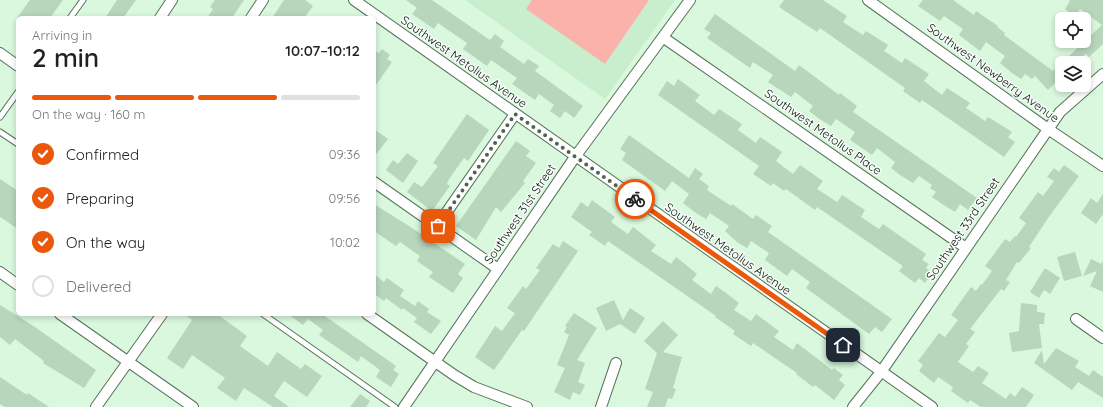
<!DOCTYPE html>
<meta charset="utf-8">
<style>
body{margin:0;font-family:Quicksand,sans-serif;background:#f6f6f6;color:#202124;height:100vh;display:flex;flex-direction:column;font-size:15px;white-space:nowrap}
*{box-sizing:border-box;margin:0}
p{font-size:13px;color:#757577}
.icon{flex:none;width:22px;height:22px;fill:none;stroke:currentColor;stroke-width:2;stroke-linecap:round;stroke-linejoin:round}
.map{position:relative;flex:1;overflow:hidden}
.panel{position:absolute;left:16px;top:16px;width:360px;height:300px;display:flex;flex-direction:column;background:#fff;border-radius:6px;box-shadow:0 2px 6px #0003}
.panel>*{flex:none}
.controls{position:absolute;left:1055px;top:12px;display:grid;gap:8px}
.controls a{display:grid;place-items:center;width:36px;height:36px;border-radius:6px;background:#fff;box-shadow:0 2px 6px #0003;font-size:20px}
.pin{position:absolute;display:grid;place-items:center;width:34px;height:34px;color:#fff;margin:-17px;border-radius:8px;box-shadow:0 2px 6px #0006}
.courier{position:absolute;display:grid;place-items:center;width:40px;height:40px;margin:-20px;border:3px solid #ea580c;border-radius:50%;background:#fff;color:#222;box-shadow:0 1px 5px #0007}
.head em{font-style:normal;font-weight:600}
.head div{display:flex;flex-direction:column-reverse}
.head{display:flex;align-items:center;justify-content:space-between;height:68px;padding:0 16px}
h1{font-size:26px;font-weight:600;line-height:30px}
.bar{display:grid;grid-template-columns:repeat(4,1fr);gap:6px 4px;align-content:center;height:48px;padding:0 16px}
.bar i{height:5px;border-radius:3px;background:#e0e0e0}
.bar .current{background:#ea580c}
.bar p{grid-column:span 4}
ol{padding:0 16px;list-style:none}
li{display:flex;align-items:center;gap:12px;height:44px}
li p{margin-inline-start:auto}
li .icon{padding:4px;border-radius:50%;background:#ea580c;color:#fff;stroke-width:4}
li:last-child{color:#757577}
li i{width:22px;height:22px;border:2px solid #e0e0e0;border-radius:50%}
.map>svg:first-child{display:block}
</style>
<div class="map">
<svg width="1103" height="407" viewBox="0 0 1103 407">
<rect width="100%" height="100%" fill="#d9f8dd"/>
<!-- built -->
<polygon fill="#c8eece" points="465,0 675,0 605,99"/>
<!-- green -->
<polygon fill="#fbb2aa" points="532,0 649,0 605,64 526,9"/>
<!-- building -->
<g fill="#b7d6bc">
<polygon points="30,0 63,0 50,18 17,18"/>
<polygon points="117,0 136,0 123,18 105,18"/>
<polygon points="215,0 244,0 232,18 207,18 213,9 210,7"/>
<polygon points="284,0 305,0 313,6 304,18 272,18"/>
<polygon points="406,0 432,0 490,40 495,34 504,41 500,47 524,64 528,59 539,66 535,71 583,106 574,118 565,111 560,118 550,111 554,105 539,94 535,100 512,84 517,78 491,60 487,66 463,49 467,43 438,23 434,29 412,14 417,8"/>
<polygon points="784,0 823,0 847,16 843,22 863,35 866,31 888,45 884,51 902,63 905,58 929,74 924,81 942,95 947,88 970,103 966,108 985,121 988,117 1012,132 1008,137 1015,142 1004,157 922,100 920,103 903,91 905,88 820,28 817,32 779,7"/>
<polygon points="923,0 953,0 974,15 976,11 998,26 997,27 1005,33 1004,35 1053,71 1102,25 1080,9 1075,17 1065,9 1070,1 1068,0 1103,0 1103,44 1089,57 1086,54 1075,63 1062,63 1062,91 1055,83 1048,90 1035,76 1032,79 1025,74 1021,79 1012,73 1000,63 1005,56 986,42 980,51 959,35 963,29 944,16 940,21 918,6"/>
<polygon points="715,14 795,71 799,65 839,95 840,93 857,106 853,112 977,198 968,210 960,204 955,212 942,204 932,197 936,192 930,188 932,185 919,176 913,183 900,175 891,168 895,162 877,148 872,155 850,140 855,132 836,119 831,126 818,118 809,111 813,106 795,92 791,97 768,82 773,75 753,62 750,68 707,38 711,33 704,29"/>
<polygon points="382,49 390,55 387,59 392,62 374,88 374,50 379,53"/>
<polygon points="678,79 700,95 695,101 714,115 719,109 742,124 738,130 756,143 760,137 782,152 776,161 793,174 800,165 823,181 817,189 837,202 842,195 865,210 861,217 879,229 883,224 926,254 922,260 929,264 926,268 932,273 925,283 919,278 915,283 899,271 903,266 817,207 815,210 786,189 784,191 773,183 771,186 753,174 759,166 658,95 667,81 674,86"/>
<polygon points="467,114 489,130 468,161 464,158 449,179 447,184 450,186 432,211 407,192 414,182 422,187 438,166 433,163"/>
<polygon points="374,129 388,139 374,157"/>
<polygon points="629,135 689,178 695,168 703,174 699,179 709,186 707,190 731,206 732,204 753,219 756,215 772,226 768,232 892,319 882,332 875,327 869,334 806,288 810,282 792,269 787,276 765,260 769,253 751,241 747,248 737,242 725,231 729,226 710,213 706,219 696,213 683,203 689,194 672,181 665,191 622,160 626,153 620,149"/>
<polygon points="516,141 530,151 526,156 536,163 523,181 525,183 501,212 496,207 476,240 456,226"/>
<polygon points="407,153 418,161 403,183 386,170 393,160 398,164"/>
<polygon points="1064,165 1079,176 1048,218 1029,247 1031,248 1019,263 1017,262 1006,280 1010,282 1004,291 1001,289 970,329 975,332 966,344 969,346 958,362 973,372 978,366 989,373 982,383 1006,399 1010,393 1015,397 1022,387 1034,395 1026,407 981,407 970,400 968,403 951,391 953,387 938,377 934,383 919,371 923,365 918,361 939,333 945,337 958,320 951,315 971,287 976,291 981,284 982,285 992,271 985,266 992,257 1005,239 1010,242 1015,236 1016,237 1026,223 1019,218 1038,192 1043,196 1054,181 1047,177 1054,168 1059,172"/>
<polygon points="0,179 18,191 18,229 0,217"/>
<polygon points="1103,194 1103,214 1096,224 1081,213 1091,198 1097,203"/>
<polygon points="592,200 615,217 611,222 628,234 633,227 656,245 651,251 671,264 676,257 685,264 697,274 692,280 711,294 716,286 726,293 739,303 734,310 751,321 756,314 779,331 774,337 793,350 797,343 832,370 834,368 843,375 839,380 845,385 834,400 815,385 813,387 796,374 797,373 753,343 751,346 733,334 735,331 715,317 716,316 608,241 605,246 589,235 592,232 571,217 581,202 588,207"/>
<polygon points="374,204 412,228 465,264 458,274 463,278 453,293 429,277 433,272 417,261 420,256 400,242 396,246 374,231"/>
<polygon points="563,241 578,251 524,331 522,330 494,370 475,357 495,326 502,331 515,313 507,308 523,286 526,289 540,270 536,268 553,244 559,248"/>
<polygon points="1075,252 1082,276 1064,281 1057,257"/>
<polygon points="1091,259 1101,264 1103,261 1103,292 1090,286 1097,271 1083,276"/>
<polygon points="1045,268 1060,278 1050,294 1044,290 1039,298 1030,292"/>
<polygon points="374,274 384,282 387,278 404,290 400,296 415,306 418,301 429,309 427,312 441,321 431,334 414,322 417,318 403,308 402,310 386,298 384,301 374,294"/>
<polygon points="614,300 623,320 630,308 645,318 635,334 620,324 606,331 596,308"/>
<polygon points="1021,303 1037,305 1037,312 1045,313 1044,324 1039,324 1042,348 1012,352 1009,333 1019,331"/>
<polygon points="0,305 32,325 96,370 84,388 43,363 44,361 15,339 10,345 0,337"/>
<polygon points="574,313 597,328 577,360 585,363 578,382 585,385 580,395 573,392 570,400 554,392 565,368 557,365 569,335 564,332 567,327 565,326"/>
<polygon points="184,314 217,314 247,336 240,346 268,366 277,352 301,369 305,364 322,376 307,397 284,381 274,396 289,407 273,407 244,388 236,401 217,388 225,378 192,355 183,369 167,358 192,320"/>
<polygon points="288,314 322,314 396,366 393,370 399,374 391,387 376,377 380,370 361,356 358,362 319,335 323,330 308,319 303,325"/>
<polygon points="663,321 678,335 663,352 682,357 673,388 676,389 672,399 668,398 665,407 647,407 653,392 645,389 657,353 644,341"/>
<polygon points="1056,348 1079,361 1075,367 1089,376 1093,370 1103,377 1103,398 1078,382 1072,390 1034,363 1042,350 1044,364"/>
<polygon points="0,377 27,395 28,393 49,407 5,407 0,404"/>
<polygon points="360,394 370,401 366,407 350,407"/>
</g>
<g fill="none" stroke-linecap="round" stroke-linejoin="round">
<defs>
<g id="service">
<polyline points="70,18 83,0"/>
<polyline points="0,117 18,92"/>
<polyline points="0,132 18,144"/>
<polyline points="263,314 395,407"/>
</g>
<g id="minor">
<polyline points="354,0 932,407"/>
<polyline points="868,0 1048,129 1103,166"/>
<polyline points="160,18 172,0"/>
<polyline points="251,18 263,0"/>
<polyline points="664,38 966,248"/>
<polyline points="0,53 18,66"/>
<polyline points="374,182 498,269"/>
<polyline points="437,226 515,114"/>
<polyline points="0,272 18,285"/>
<polyline points="60,314 193,407"/>
<polyline points="367,314 454,375 474,387 527,407"/>
<polyline points="1076,319 1103,338"/>
<polyline points="96,407 162,314"/>
<polyline points="404,407 575,157 690,0"/>
<polyline points="601,407 616,363"/>
<polyline points="853,407 881,372 1060,112 1103,74"/>
</g>
</defs>
<!-- service casing -->
<use href="#service" stroke="#57725b" stroke-width="7"/>
<!-- minor casing -->
<use href="#minor" stroke="#57725b" stroke-width="12"/>
<!-- service -->
<use href="#service" stroke="#fff" stroke-width="5"/>
<!-- minor -->
<use href="#minor" stroke="#fff" stroke-width="10"/>
</g>
<g fill="none" stroke-linecap="round" stroke-linejoin="round">
<!-- done -->
<polyline stroke="#516354" stroke-width="4" stroke-dasharray="0 7.2" points="438,226 515,114 635,199"/>
<!-- route -->
<polyline stroke="#ea580c" stroke-width="5" points="635,199 843,345"/>
</g>
<g text-anchor="middle" stroke-width="3" stroke-linejoin="round" paint-order="stroke">
<!-- street labels -->
<g font-size="12" fill="#08130a" stroke="#f7fdf8">
<text transform="translate(464 62) rotate(35)" y="4">Southwest Metolius Avenue</text>
<text transform="translate(993 73) rotate(36)" y="4">Southwest Newberry Avenue</text>
<text transform="translate(823 132) rotate(35)" y="4">Southwest Metolius Place</text>
<text transform="translate(520 214) rotate(-56)" y="4">Southwest 31st Street</text>
<text transform="translate(963 229) rotate(-56)" y="4">Southwest 33rd Street</text>
<text transform="translate(728 249) rotate(35)" y="4">Southwest Metolius Avenue</text>
</g>
</g>
</svg>
<div class="controls">
<a><svg class="icon" aria-label="locate" viewBox="0 0 24 24"><circle cx="12" cy="12" r="6"/><path d="M12 2v4M12 18v4M2 12h4M18 12h4"/></svg></a>
<a><svg class="icon" aria-label="layers" viewBox="0 0 24 24"><path d="M12 4l9 5-9 5-9-5zM3 14l9 5 9-5"/></svg></a>
</div>
<div class="pin" style="left:438px;top:226px;background:#ea580c"><svg class="icon" aria-label="bag" viewBox="0 0 24 24"><path d="M5 8h14l-1 12H6zM9 8a3 3 0 0 1 6 0"/></svg></div>
<div class="pin" style="left:843px;top:345px;background:#1f2937"><svg class="icon" aria-label="home" viewBox="0 0 24 24"><path d="M3 11l9-7 9 7M6 9v11h12V9"/></svg></div>
<div class="courier" style="left:635px;top:199px"><svg class="icon" aria-label="bike" viewBox="0 0 24 24"><circle cx="6" cy="16" r="4"/><circle cx="18" cy="16" r="4"/><path d="M6 16l4-8h5l3 8M10 8l3 8H6M13 5h3"/></svg></div>
<section class="panel">
<div class="head"><div><h1>2 min</h1><p>Arriving in</p></div><em>10:07–10:12</em></div>
<div class="bar"><i class="current"></i><i class="current"></i><i class="current"></i><i></i><p>On the way · 160 m</p></div>
<ol>
<li><svg class="icon" aria-label="check" viewBox="0 0 24 24"><path d="M5 12l5 5 9-10"/></svg>Confirmed<p>09:36</p></li>
<li><svg class="icon" aria-label="check" viewBox="0 0 24 24"><path d="M5 12l5 5 9-10"/></svg>Preparing<p>09:56</p></li>
<li><svg class="icon" aria-label="check" viewBox="0 0 24 24"><path d="M5 12l5 5 9-10"/></svg>On the way<p>10:02</p></li>
<li><i></i>Delivered</li>
</ol>
</section>
</div>
